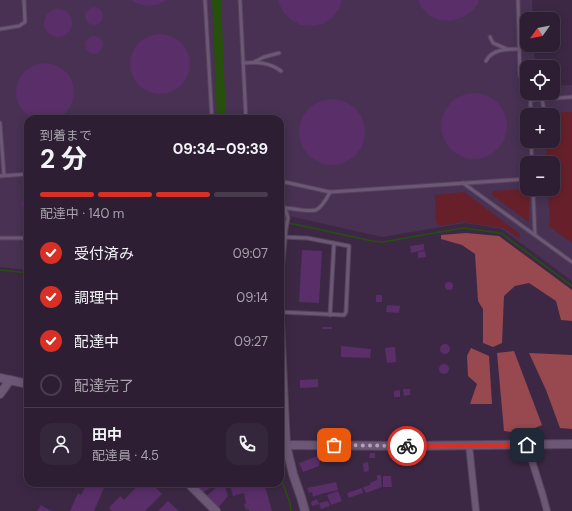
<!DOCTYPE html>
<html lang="ja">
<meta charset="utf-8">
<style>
body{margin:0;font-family:"DM Sans","Noto Sans JP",sans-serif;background:#35273b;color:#f1f3f6;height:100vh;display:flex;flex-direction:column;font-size:15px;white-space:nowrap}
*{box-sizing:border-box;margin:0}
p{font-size:13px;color:#a7a2ac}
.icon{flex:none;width:22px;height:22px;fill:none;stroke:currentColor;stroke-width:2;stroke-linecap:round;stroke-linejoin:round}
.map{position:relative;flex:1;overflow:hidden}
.side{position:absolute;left:24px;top:115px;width:260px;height:372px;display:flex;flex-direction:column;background:#2d1e33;border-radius:12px;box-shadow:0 2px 10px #0003,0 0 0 1px #483c4e}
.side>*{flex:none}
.needle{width:26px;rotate:237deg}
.fabs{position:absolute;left:520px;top:12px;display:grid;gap:8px}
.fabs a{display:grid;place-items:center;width:40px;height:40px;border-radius:8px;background:#2d1e33;box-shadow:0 2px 10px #0003,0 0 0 1px #483c4e;font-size:20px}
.pin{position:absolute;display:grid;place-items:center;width:34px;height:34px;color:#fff;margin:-17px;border-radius:8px;box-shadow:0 2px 6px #0006}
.courier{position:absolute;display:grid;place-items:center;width:40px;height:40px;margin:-20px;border:3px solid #d93025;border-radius:50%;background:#fff;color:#222;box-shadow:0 1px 5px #0007}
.overview em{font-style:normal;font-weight:700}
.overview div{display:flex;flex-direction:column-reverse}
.overview{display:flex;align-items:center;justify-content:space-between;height:68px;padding:0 16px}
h1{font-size:26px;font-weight:700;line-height:30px}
.bar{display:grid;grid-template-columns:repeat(4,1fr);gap:6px 4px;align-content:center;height:48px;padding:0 16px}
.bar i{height:5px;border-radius:3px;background:#483c4e}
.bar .current{background:#d93025}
.bar p{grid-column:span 4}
.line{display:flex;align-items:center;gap:10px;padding:0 16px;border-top:1px solid #483c4e}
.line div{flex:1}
.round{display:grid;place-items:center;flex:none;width:42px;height:42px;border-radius:12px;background:#35273b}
ol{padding:0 16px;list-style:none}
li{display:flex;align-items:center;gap:12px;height:44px}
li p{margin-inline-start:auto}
li .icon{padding:4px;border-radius:50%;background:#d93025;color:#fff;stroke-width:4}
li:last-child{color:#a7a2ac}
li i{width:22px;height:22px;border:2px solid #483c4e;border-radius:50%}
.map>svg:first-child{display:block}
</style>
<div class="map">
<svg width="572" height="511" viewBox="0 0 572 511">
<rect width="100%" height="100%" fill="#3c2844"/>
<!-- built -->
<path fill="#483152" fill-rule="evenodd" d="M0 0H532L533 19H527V45H534L536 67H527V93H553V86L572 85V281L502 229 465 223 382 237 280 214V119H28V270L0 267ZM527 115H553V141H527ZM527 163H553V189H527Z"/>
<!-- green -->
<g fill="#672029">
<polygon points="572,112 572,243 550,227 548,189 553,189 553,163 547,163 546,141 553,141 553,115 548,115 548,113"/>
<polygon points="526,189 529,193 529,222 492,195 492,193 493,191"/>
<polygon points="464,192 520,234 519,238 503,228 462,222 440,226 436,222 435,195"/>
</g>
<!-- forest -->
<g fill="#98484f">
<polygon points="466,233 499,236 572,290 572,321 561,320 556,301 529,283 515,286 504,296 502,343 493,347 483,343 483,309 478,301 475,254 462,245 441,239 441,235"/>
<polygon points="471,348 489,356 492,404 470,404 477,384 468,376 467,356"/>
<polygon points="514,351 542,425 523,433 504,431 497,353"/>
<polygon points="529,353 572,355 572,429 560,428 546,390"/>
</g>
<!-- water -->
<polygon fill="#26500b" points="212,0 221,0 226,119 217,119"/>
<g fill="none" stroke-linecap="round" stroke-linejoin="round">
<!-- stream -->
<g stroke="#26500b" stroke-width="1.5">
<polyline points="280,221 372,241 383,242 463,228 501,233 572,286"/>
<polyline points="0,270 28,273"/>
<polyline points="280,476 290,503 291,511"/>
</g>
</g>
<!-- building -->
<g fill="#592e69">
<polygon points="131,0 167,0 157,5 146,6 136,3"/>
<polygon points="278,0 342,0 339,9 332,18 323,24 312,26 301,25 291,20 283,12"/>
<polygon points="418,0 479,0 478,4 471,12 461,18 451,21 439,20 429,15 421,7"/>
<circle cx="94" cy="16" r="9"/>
<circle cx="58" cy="23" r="14"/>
<circle cx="160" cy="64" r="30"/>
<circle cx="94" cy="45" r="9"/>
<circle cx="45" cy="92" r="29"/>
<circle cx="474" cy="126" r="33"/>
<circle cx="332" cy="132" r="33"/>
<polygon points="27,194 28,194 28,215 24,212 21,205 22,201"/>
<polygon points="424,244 424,250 411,253 410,246"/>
<polygon points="302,250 322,251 319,303 299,302"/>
<polygon points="425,251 426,257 418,258 418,252"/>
<circle cx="449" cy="286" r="4"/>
<rect x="376" y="295" width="6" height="7"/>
<polygon points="387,305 400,306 399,313 386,312"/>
<rect x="322" y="327" width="10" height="2"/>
<circle cx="445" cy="349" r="5"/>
<polygon points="341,346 371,349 370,358 341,357"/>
<polygon points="395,347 396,362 387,363 385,348"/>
<circle cx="444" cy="369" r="5"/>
<polygon points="318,379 318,387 300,388 300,380"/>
<polygon points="403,389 410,389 410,395 404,396"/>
<polygon points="400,390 400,397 394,397 394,391"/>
<polygon points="370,453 375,453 375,458 369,458"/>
<polygon points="318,456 320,461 319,466 303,472 299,463"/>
<polygon points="368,462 369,471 364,472 363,463"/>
<polygon points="377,475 381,475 382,487 366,493 363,487 370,485 370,483 377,480"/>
<polygon points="383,476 391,476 392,487 383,487"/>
<polygon points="336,482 338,490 321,494 313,497 312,492 309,493 307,488"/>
<polygon points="87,483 106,483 94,511 70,511 78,493 81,495"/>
<polygon points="140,483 151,483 162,494 145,511 112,511 109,508 120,496 124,500"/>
<polygon points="196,483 218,483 202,493"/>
<polygon points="222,483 224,483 228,496 217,509 205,497"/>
<polygon points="229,483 264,483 272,511 249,511 249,509 246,510 244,504 246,503 244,493 233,496"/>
<polygon points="362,488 363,493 349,498 347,493"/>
<polygon points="338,491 342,501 331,505 327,495"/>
<polygon points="317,499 319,504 312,506 311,502"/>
<polygon points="168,501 179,511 158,511"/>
<polygon points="328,501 330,506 321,509 319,503"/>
<polygon points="41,505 44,507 52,511 37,511"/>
</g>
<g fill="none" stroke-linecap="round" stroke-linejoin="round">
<defs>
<g id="service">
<polyline points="205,0 212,119"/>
<polyline points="240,0 246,119"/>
<polyline points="518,0 520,76 527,86"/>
<polyline points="0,29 19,26 25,22 24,0"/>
<polyline points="490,37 493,43 507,49"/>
<path d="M486 61C492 49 507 49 519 49"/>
<polyline points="254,62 264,57 279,53"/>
<path d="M243 63C257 62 269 62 281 71"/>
<polyline points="530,93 531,115"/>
<polyline points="542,99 545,115"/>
<polyline points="530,100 572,97"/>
<polyline points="0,123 4,175"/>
<polyline points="531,141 532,163"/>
<polyline points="0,176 28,174"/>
<polyline points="280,181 330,192 527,179"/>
<polyline points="463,183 572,262"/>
<polyline points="533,189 535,235"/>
<path d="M280 207C288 208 309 212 316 210 322 207 327 198 330 192"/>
<polyline points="280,237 307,238 349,246 346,312 344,315 280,312"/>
<polyline points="0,238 28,238"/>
<polyline points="280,292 286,229 288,218 285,208"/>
<polyline points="330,315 334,243"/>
</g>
<g id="minor">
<polyline points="469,445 476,511"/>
<polyline points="527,445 543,496 547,511"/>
</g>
<g id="tertiary">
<polyline points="280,321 286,445 293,474 301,497 305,511"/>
<polyline points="0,378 28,384"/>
<polyline points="0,394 10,380"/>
<polyline points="286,445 404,446 572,444"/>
<polyline points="188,483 216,511"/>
</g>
</defs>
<!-- service casing -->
<use href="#service" stroke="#54435b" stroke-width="5"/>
<!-- minor casing -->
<use href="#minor" stroke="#54435b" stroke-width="8"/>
<!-- tertiary casing -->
<use href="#tertiary" stroke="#54435b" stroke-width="10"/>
<!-- service -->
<use href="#service" stroke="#6d5776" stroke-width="3"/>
<!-- minor -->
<use href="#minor" stroke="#6d5776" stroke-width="6"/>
<!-- tertiary -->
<use href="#tertiary" stroke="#6d5776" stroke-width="8"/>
</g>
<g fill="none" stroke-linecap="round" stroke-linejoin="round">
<!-- done -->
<polyline stroke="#b1a2b8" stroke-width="4" stroke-dasharray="0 7.2" points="334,445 407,446"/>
<!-- route -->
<polyline stroke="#d93025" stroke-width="5" points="407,446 527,445"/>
</g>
</svg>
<div class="fabs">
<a><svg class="needle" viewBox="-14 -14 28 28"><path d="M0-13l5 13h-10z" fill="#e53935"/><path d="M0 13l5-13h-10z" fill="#a7a2ac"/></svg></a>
<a><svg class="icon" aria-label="locate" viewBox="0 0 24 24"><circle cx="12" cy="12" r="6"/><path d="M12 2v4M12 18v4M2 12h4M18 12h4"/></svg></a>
<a>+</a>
<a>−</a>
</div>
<div class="pin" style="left:334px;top:445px;background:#ea580c"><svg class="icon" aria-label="bag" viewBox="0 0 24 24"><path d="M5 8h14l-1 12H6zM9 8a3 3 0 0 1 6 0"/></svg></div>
<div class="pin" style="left:527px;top:445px;background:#1f2937"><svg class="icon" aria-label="home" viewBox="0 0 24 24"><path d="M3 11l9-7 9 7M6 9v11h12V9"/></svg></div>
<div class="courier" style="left:407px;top:446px"><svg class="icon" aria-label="bike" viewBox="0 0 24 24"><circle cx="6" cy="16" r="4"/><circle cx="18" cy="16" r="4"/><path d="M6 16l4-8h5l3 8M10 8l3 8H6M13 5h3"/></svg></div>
<section class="side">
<div class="overview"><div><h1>2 分</h1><p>到着まで</p></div><em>09:34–09:39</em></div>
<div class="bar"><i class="current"></i><i class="current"></i><i class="current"></i><i></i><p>配達中 · 140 m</p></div>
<ol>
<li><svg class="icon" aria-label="check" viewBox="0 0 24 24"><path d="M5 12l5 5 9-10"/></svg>受付済み<p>09:07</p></li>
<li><svg class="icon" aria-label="check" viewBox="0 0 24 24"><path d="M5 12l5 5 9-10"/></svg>調理中<p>09:14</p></li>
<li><svg class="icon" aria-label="check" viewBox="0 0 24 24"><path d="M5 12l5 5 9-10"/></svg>配達中<p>09:27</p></li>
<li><i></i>配達完了</li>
</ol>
<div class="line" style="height:72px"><a class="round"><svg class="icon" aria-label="person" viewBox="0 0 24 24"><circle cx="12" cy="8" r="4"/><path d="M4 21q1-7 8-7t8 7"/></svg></a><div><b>田中</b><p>配達員 · 4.5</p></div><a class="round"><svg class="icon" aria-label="phone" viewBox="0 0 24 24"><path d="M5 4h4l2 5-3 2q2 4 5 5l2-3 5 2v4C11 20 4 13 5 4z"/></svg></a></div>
</section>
</div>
